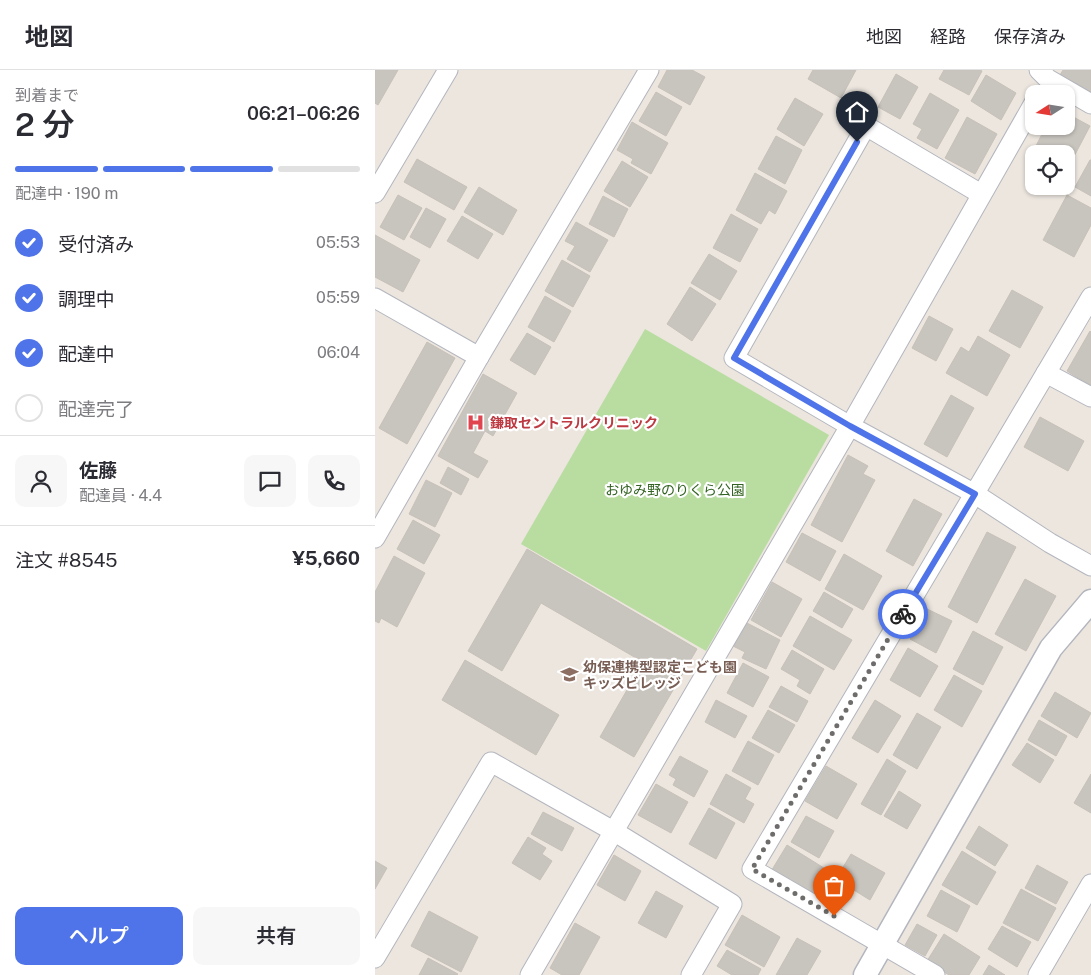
<!DOCTYPE html>
<html lang="ja">
<meta charset="utf-8">
<style>
body{margin:0;font-family:"Public Sans","Noto Sans JP",sans-serif;background:#f7f7f7;color:#2b2b33;height:100vh;display:flex;flex-direction:column;font-size:19px;white-space:nowrap}
*{box-sizing:border-box;margin:0}
p{font-size:16px;color:#7c7c81}
.icon{flex:none;width:28px;height:28px;fill:none;stroke:currentColor;stroke-width:2;stroke-linecap:round;stroke-linejoin:round}
.map{position:relative;flex:1;overflow:hidden}
.sheet{display:flex;flex-direction:column;background:#fff;width:375px}
.sheet>*{flex:none}
.needle{width:32px;rotate:258deg}
.controls{position:absolute;left:650px;top:15px;display:grid;gap:10px}
.controls a{display:grid;place-items:center;width:50px;height:50px;border-radius:10px;background:#fff;box-shadow:0 1px 4px #0004;font-size:25px}
.pin{position:absolute;display:grid;place-items:center;width:42px;height:42px;color:#fff;margin:-51px -21px;border-radius:50% 50% 50% 0;rotate:-45deg;box-shadow:0 0 5px #0007}
.pin .icon{rotate:45deg}
.courier{position:absolute;display:grid;place-items:center;width:50px;height:50px;margin:-25px;border:4px solid #4f74e9;border-radius:50%;background:#fff;color:#222;box-shadow:0 1px 6px #0007}
.summary em{font-style:normal;font-weight:600}
.summary div{display:flex;flex-direction:column-reverse}
.summary{display:flex;align-items:center;justify-content:space-between;height:85px;padding:0 15px}
h1{font-size:32px;font-weight:600;line-height:38px}
.bar{display:grid;grid-template-columns:repeat(4,1fr);gap:8px 5px;align-content:center;height:60px;padding:0 15px}
.bar i{height:6px;border-radius:4px;background:#e1e1e2}
.bar .selected{background:#4f74e9}
.bar p{grid-column:span 4}
.line{display:flex;align-items:center;gap:12px;padding:0 15px;border-top:1px solid #e1e1e2}
.line div{flex:1}
.round{display:grid;place-items:center;flex:none;width:52px;height:52px;border-radius:10px;background:#f7f7f7}
ol{padding:0 15px;list-style:none}
li{display:flex;align-items:center;gap:15px;height:55px}
li p{margin-inline-start:auto}
li .icon{padding:5px;border-radius:50%;background:#4f74e9;color:#fff;stroke-width:4}
li:last-child{color:#7c7c81}
li i{width:28px;height:28px;border:2px solid #e1e1e2;border-radius:50%}
.button{display:flex;gap:10px;margin-top:auto;padding:10px 15px}
.button a{flex:1;height:58px;border-radius:10px;background:#4f74e9;color:#fff;font-size:20px;font-weight:600;line-height:58px;text-align:center}
.button a+a{background:#f7f7f7;color:#2b2b33}
header{display:flex;align-items:center;gap:30px;box-sizing:border-box;height:70px;padding:0 25px;background:#fff;border-bottom:1px solid #e1e1e2}
header strong{font-size:24px}
nav{display:flex;gap:28px;margin-inline-start:auto;font-size:18px}
main{display:flex;flex:1;min-height:0}
.map>svg:first-child{display:block}
</style>
<header>
<strong>地図</strong>
<nav><a>地図</a><a>経路</a><a>保存済み</a></nav>
</header>
<main>
<section class="sheet">
<div class="summary"><div><h1>2 分</h1><p>到着まで</p></div><em>06:21–06:26</em></div>
<div class="bar"><i class="selected"></i><i class="selected"></i><i class="selected"></i><i></i><p>配達中 · 190 m</p></div>
<ol>
<li><svg class="icon" aria-label="check" viewBox="0 0 24 24"><path d="M5 12l5 5 9-10"/></svg>受付済み<p>05:53</p></li>
<li><svg class="icon" aria-label="check" viewBox="0 0 24 24"><path d="M5 12l5 5 9-10"/></svg>調理中<p>05:59</p></li>
<li><svg class="icon" aria-label="check" viewBox="0 0 24 24"><path d="M5 12l5 5 9-10"/></svg>配達中<p>06:04</p></li>
<li><i></i>配達完了</li>
</ol>
<div class="line" style="height:90px"><a class="round"><svg class="icon" aria-label="person" viewBox="0 0 24 24"><circle cx="12" cy="8" r="4"/><path d="M4 21q1-7 8-7t8 7"/></svg></a><div><b>佐藤</b><p>配達員 · 4.4</p></div><a class="round"><svg class="icon" aria-label="chat" viewBox="0 0 24 24"><path d="M4 5h16v11H9l-5 4z"/></svg></a><a class="round"><svg class="icon" aria-label="phone" viewBox="0 0 24 24"><path d="M5 4h4l2 5-3 2q2 4 5 5l2-3 5 2v4C11 20 4 13 5 4z"/></svg></a></div>
<div class="line" style="height:65px"><div>注文 #8545</div><b>¥5,660</b></div>
<div class="button"><a>ヘルプ</a><a>共有</a></div>
</section>
<div class="map">
<svg width="716" height="905" viewBox="0 0 716 905">
<rect width="100%" height="100%" fill="#ece6df"/>
<!-- green -->
<polygon fill="#b9dda1" points="270,259 454,365 331,581 146,474"/>
<!-- building -->
<g fill="#c8c4be" stroke="#c7c1b9">
<polygon points="0,0 23,0 3,35 0,33"/>
<polygon points="292,0 317,0 330,7 315,35 283,17"/>
<polygon points="438,0 481,0 466,28 433,9"/>
<polygon points="569,0 605,0 607,1 594,25 564,9"/>
<polygon points="688,0 716,0 716,22 685,5"/>
<polygon points="521,4 543,17 525,49 503,37"/>
<polygon points="611,5 641,23 626,50 596,31"/>
<polygon points="281,22 307,37 291,66 264,51"/>
<polygon points="555,23 584,40 562,79 542,68 547,59 538,54"/>
<polygon points="420,28 448,44 429,76 402,59"/>
<polygon points="691,43 715,56 695,94 691,92 691,84 676,84 661,76 671,56 691,56"/>
<polygon points="592,47 622,64 600,104 570,88"/>
<polygon points="257,52 293,73 276,104 256,93 258,89 242,80"/>
<polygon points="401,66 427,80 410,114 383,99"/>
<polygon points="42,89 92,117 79,140 29,112"/>
<polygon points="715,90 716,90 716,126 700,117"/>
<polygon points="247,91 273,107 255,137 229,121"/>
<polygon points="380,103 412,121 400,144 394,140 386,154 361,140"/>
<polygon points="104,117 142,140 128,165 89,142"/>
<polygon points="23,125 47,138 29,170 5,157"/>
<polygon points="692,125 716,138 716,155 699,187 668,170"/>
<polygon points="228,126 253,139 239,167 214,154"/>
<polygon points="51,138 71,149 55,178 35,167"/>
<polygon points="356,144 383,159 365,192 338,178"/>
<polygon points="87,146 118,164 103,189 72,171"/>
<polygon points="201,152 233,170 215,202 192,189 200,176 190,171"/>
<polygon points="0,165 45,190 28,222 0,207"/>
<polygon points="334,184 362,201 345,230 316,213"/>
<polygon points="187,190 215,206 198,237 170,221"/>
<polygon points="315,217 341,234 317,271 292,254"/>
<polygon points="637,220 668,237 645,278 614,261"/>
<polygon points="170,226 196,241 179,272 153,257"/>
<polygon points="554,246 578,259 561,291 537,278"/>
<polygon points="715,261 716,262 716,316 692,301"/>
<polygon points="152,263 176,277 160,305 135,290"/>
<polygon points="603,266 635,285 612,326 571,303 586,277 594,282"/>
<polygon points="52,272 80,288 32,374 4,358"/>
<polygon points="108,304 142,323 118,366 110,361 98,383 113,391 103,408 63,386"/>
<polygon points="576,325 599,338 572,387 549,374"/>
<polygon points="665,347 709,371 693,401 649,377"/>
<polygon points="473,385 493,396 488,404 500,410 467,472 436,455"/>
<polygon points="73,397 94,409 86,425 65,413"/>
<polygon points="51,410 77,423 60,457 34,444"/>
<polygon points="539,429 567,444 538,496 511,481"/>
<polygon points="38,450 65,465 49,494 22,479"/>
<polygon points="612,462 641,477 602,553 573,537"/>
<polygon points="427,463 461,481 445,511 411,492"/>
<polygon points="152,479 322,579 259,687 225,667 268,592 166,533 127,601 93,581"/>
<polygon points="469,484 507,506 488,540 450,519"/>
<polygon points="19,486 50,503 22,557 6,548 4,553 0,551 0,522"/>
<polygon points="650,509 681,526 651,581 620,564"/>
<polygon points="397,512 427,529 406,567 376,550"/>
<polygon points="449,522 478,539 467,558 438,541"/>
<polygon points="550,538 577,551 561,583 535,569"/>
<polygon points="435,546 477,570 459,600 418,576"/>
<polygon points="370,552 405,570 391,599 367,588 370,582 358,576"/>
<polygon points="598,561 628,577 608,615 578,599"/>
<polygon points="533,578 563,596 545,627 515,610"/>
<polygon points="417,580 449,599 435,624 422,616 425,610 406,599"/>
<polygon points="90,590 184,645 161,685 67,630"/>
<polygon points="368,593 394,607 378,637 352,623"/>
<polygon points="579,605 607,621 587,657 559,640"/>
<polygon points="406,616 433,631 422,652 394,637"/>
<polygon points="680,622 716,643 702,668 666,646"/>
<polygon points="341,630 372,646 360,668 330,652"/>
<polygon points="500,630 526,646 503,683 477,668"/>
<polygon points="393,640 420,655 404,683 377,668"/>
<polygon points="542,643 566,657 542,699 518,685"/>
<polygon points="664,650 692,666 681,686 653,670"/>
<polygon points="373,671 399,685 383,715 357,701"/>
<polygon points="652,673 679,690 665,713 637,695"/>
<polygon points="305,686 333,701 319,727 298,715 301,709 294,705"/>
<polygon points="512,689 531,701 506,745 486,734"/>
<polygon points="451,696 482,714 462,749 430,731"/>
<polygon points="351,704 376,718 370,729 379,734 369,753 335,734"/>
<polygon points="716,704 716,743 699,733"/>
<polygon points="281,714 313,732 296,763 263,745"/>
<polygon points="524,721 546,735 532,759 509,746"/>
<polygon points="334,738 360,753 341,789 314,774"/>
<polygon points="168,742 199,758 187,781 156,764"/>
<polygon points="431,746 459,761 444,788 416,772"/>
<polygon points="604,756 633,775 620,796 591,778"/>
<polygon points="153,767 171,778 167,784 177,791 165,810 137,793"/>
<polygon points="412,775 457,803 440,831 395,803"/>
<polygon points="587,781 621,802 602,835 567,815"/>
<polygon points="476,784 510,803 495,830 461,809"/>
<polygon points="239,785 266,801 250,831 222,815"/>
<polygon points="0,791 12,798 0,819"/>
<polygon points="662,795 693,812 681,834 650,818"/>
<polygon points="646,819 681,838 663,871 628,853"/>
<polygon points="566,820 595,836 582,862 552,846"/>
<polygon points="281,821 308,836 291,868 263,853"/>
<polygon points="54,841 103,867 86,902 36,876"/>
<polygon points="367,845 405,867 389,897 350,875"/>
<polygon points="200,853 225,867 204,905 187,905 175,898"/>
<polygon points="542,854 562,865 550,886 530,875"/>
<polygon points="627,856 656,872 642,897 613,879"/>
<polygon points="569,864 605,887 594,905 574,905 552,891"/>
<polygon points="422,868 446,881 432,905 401,905"/>
<polygon points="352,880 386,899 383,905 357,905 342,896"/>
<polygon points="53,888 83,904 82,905 44,905"/>
<polygon points="614,895 630,905 608,905"/>
</g>
<g fill="none" stroke-linecap="round" stroke-linejoin="round">
<defs>
<g id="minor">
<polyline points="664,0 673,9 716,34"/>
<polyline points="0,123 73,0"/>
<polyline points="606,124 491,56 359,288 475,356 600,424 675,473 716,496"/>
<polyline points="0,228 104,287"/>
<polyline points="671,303 716,327"/>
<polyline points="0,468 104,287 274,0"/>
<polyline points="0,888 116,692 240,762 357,834 316,905"/>
<polyline points="155,905 475,356 659,33"/>
<polyline points="560,905 377,799 716,227"/>
<polyline points="663,905 716,814"/>
</g>
<polyline id="tertiary" points="490,905 676,578 716,531"/>
</defs>
<!-- minor casing -->
<use href="#minor" stroke="#b3b6be" stroke-width="21"/>
<!-- tertiary casing -->
<use href="#tertiary" stroke="#b3b6be" stroke-width="25"/>
<!-- minor -->
<use href="#minor" stroke="#fff" stroke-width="19"/>
<!-- tertiary -->
<use href="#tertiary" stroke="#fff" stroke-width="22"/>
</g>
<g fill="none" stroke-linecap="round" stroke-linejoin="round">
<!-- done -->
<polyline stroke="#6f6d6b" stroke-width="5" stroke-dasharray="0 9" points="459,846 377,799 528,544"/>
<!-- route -->
<polyline stroke="#4f74e9" stroke-width="6" points="482,72 359,288 475,356 600,424 528,544"/>
</g>
<!-- icons -->
<defs>
<symbol id="hospital-bare" viewBox="-9 -9 18 18"><path d="M-5-5h3v3.5h4V-5h3V5h-3V1.5h-4V5h-3Z" fill="#e0444e" stroke="#fff" stroke-width="2.5" paint-order="stroke"/></symbol>
<symbol id="school-bare" viewBox="-9 -9 18 18"><path d="M0-5L7-2L0 1L-7-2ZM-4 1L0 2.5L4 1V4Q0 6-4 4Z" fill="#8d6e63" stroke="#fff" stroke-width="2.5" paint-order="stroke"/></symbol>
</defs>
<g fill-rule="evenodd">
<use href="#hospital-bare" x="88" y="340" width="25" height="25"/>
<use href="#school-bare" x="182" y="592" width="25" height="25"/>
</g>
<g text-anchor="middle" stroke-width="4.5" stroke-linejoin="round" paint-order="stroke">
<!-- health labels -->
<g font-size="14" font-weight="bold" fill="#be3a42" stroke="#fff" text-anchor="start">
<text x="115" y="358">鎌取セントラルクリニック</text>
</g>
<!-- park labels -->
<g font-size="14" fill="#336322" stroke="#fff">
<text x="300" y="425">おゆみ野のりくら公園</text>
</g>
<!-- education labels -->
<g font-size="14" font-weight="bold" fill="#785e54" stroke="#fff" text-anchor="start">
<text x="208" y="602">幼保連携型認定こども園<tspan x="208" dy="16">キッズビレッジ</tspan></text>
</g>
</g>
</svg>
<div class="controls">
<a><svg class="needle" viewBox="-14 -14 28 28"><path d="M0-13l5 13h-10z" fill="#e53935"/><path d="M0 13l5-13h-10z" fill="#7c7c81"/></svg></a>
<a><svg class="icon" aria-label="locate" viewBox="0 0 24 24"><circle cx="12" cy="12" r="6"/><path d="M12 2v4M12 18v4M2 12h4M18 12h4"/></svg></a>
</div>
<div class="pin" style="left:459px;top:846px;background:#ea580c"><svg class="icon" aria-label="bag" viewBox="0 0 24 24"><path d="M5 8h14l-1 12H6zM9 8a3 3 0 0 1 6 0"/></svg></div>
<div class="pin" style="left:482px;top:72px;background:#1f2937"><svg class="icon" aria-label="home" viewBox="0 0 24 24"><path d="M3 11l9-7 9 7M6 9v11h12V9"/></svg></div>
<div class="courier" style="left:528px;top:544px"><svg class="icon" aria-label="bike" viewBox="0 0 24 24"><circle cx="6" cy="16" r="4"/><circle cx="18" cy="16" r="4"/><path d="M6 16l4-8h5l3 8M10 8l3 8H6M13 5h3"/></svg></div>
</div>
</main>
